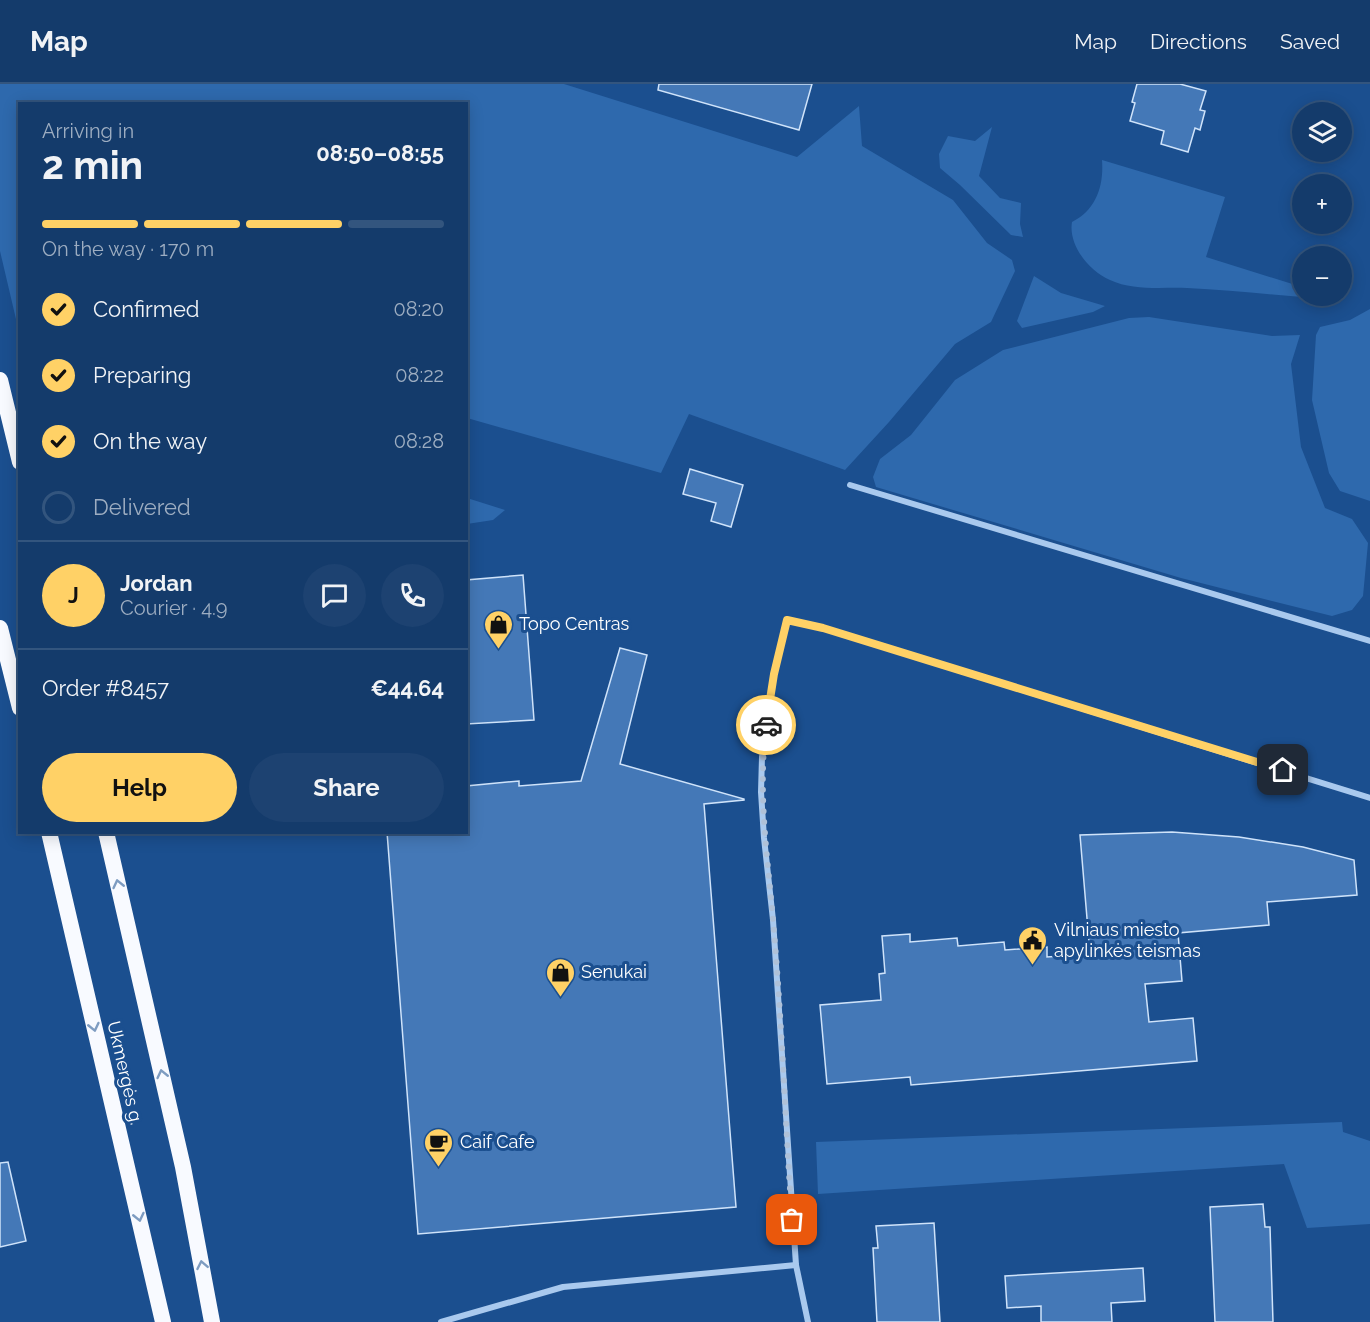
<!DOCTYPE html>
<meta charset="utf-8">
<style>
body{margin:0;font-family:Raleway,sans-serif;background:#1d4271;color:#f1f3f6;height:100vh;display:flex;flex-direction:column;font-size:22px;white-space:nowrap}
*{box-sizing:border-box;margin:0}
p{font-size:20px;color:#9dadc1}
.icon{flex:none;width:33px;height:33px;fill:none;stroke:currentColor;stroke-width:2;stroke-linecap:round;stroke-linejoin:round}
.map{position:relative;flex:1;overflow:hidden}
.side{position:absolute;left:18px;top:18px;width:450px;height:732px;display:flex;flex-direction:column;background:#143b6b;border-radius:0px;box-shadow:0 3px 15px #0003,0 0 0 2px #33557e}
.side>*{flex:none}
.buttons{position:absolute;left:1292px;top:18px;display:grid;gap:12px}
.buttons a{display:grid;place-items:center;width:60px;height:60px;border-radius:50%;background:#143b6b;box-shadow:0 3px 15px #0003,0 0 0 2px #33557e;font-size:30px}
.pin{position:absolute;display:grid;place-items:center;width:51px;height:51px;color:#fff;margin:-26px;border-radius:12px;box-shadow:0 3px 9px #0006}
.courier{position:absolute;display:grid;place-items:center;width:60px;height:60px;margin:-30px;border:4px solid #ffd166;border-radius:50%;background:#fff;color:#222;box-shadow:0 2px 8px #0007}
.headline em{font-style:normal;font-weight:700}
.headline div{display:flex;flex-direction:column-reverse}
.headline{display:flex;align-items:center;justify-content:space-between;height:102px;padding:0 24px}
h1{font-size:39px;font-weight:700;line-height:45px}
.bar{display:grid;grid-template-columns:repeat(4,1fr);gap:9px 6px;align-content:center;height:72px;padding:0 24px}
.bar i{height:8px;border-radius:4px;background:#33557e}
.bar .on{background:#ffd166}
.bar p{grid-column:span 4}
.line{display:flex;align-items:center;gap:15px;padding:0 24px;border-top:2px solid #33557e}
.line div{flex:1}
.round{display:grid;place-items:center;flex:none;width:63px;height:63px;border-radius:32px;background:#1d4271}
ol{padding:0 24px;list-style:none}
li{display:flex;align-items:center;gap:18px;height:66px}
li p{margin-inline-start:auto}
li .icon{padding:6px;border-radius:50%;background:#ffd166;color:#111;stroke-width:4}
li:last-child{color:#9dadc1}
li i{width:33px;height:33px;border:3px solid #33557e;border-radius:50%}
.button{display:flex;gap:12px;margin-top:auto;padding:12px 24px}
.button a{flex:1;height:69px;border-radius:36px;background:#ffd166;color:#111;font-size:24px;font-weight:700;line-height:69px;text-align:center}
.button a+a{background:#1d4271;color:#f1f3f6}
header{display:flex;align-items:center;gap:36px;box-sizing:border-box;height:84px;padding:0 30px;background:#143b6b;border-bottom:2px solid #33557e}
header strong{font-size:28px}
nav{display:flex;gap:33px;margin-inline-start:auto;font-size:21px}
.map>svg:first-child{display:block}
</style>
<header>
<strong>Map</strong>
<nav><a>Map</a><a>Directions</a><a>Saved</a></nav>
</header>
<div class="map">
<svg width="1370" height="1238" viewBox="0 0 1370 1238">
<rect width="100%" height="100%" fill="#1b4f8f"/>
<!-- green -->
<g fill="#2e69ad">
<polygon points="0,0 564,0 797,73 859,22 862,62 953,116 987,159 1012,176 1015,187 991,238 955,260 889,338 845,386 689,330 661,389 467,334 466,20 20,20 19,248 0,167"/>
<polygon points="992,43 979,92 1000,114 1021,119 1020,140 1023,153 1011,151 960,101 940,84 939,70 948,52 975,57"/>
<path d="M1102 76 1225 113 1206 173 1302 203V212H1316V214C1273 211 1230 206 1187 204 1162 203 1133 207 1110 196 1089 187 1068 161 1072 138 1096 126 1104 102 1102 76Z"/>
<polygon points="1034,192 1061,209 1105,222 1093,228 1022,244 1017,237"/>
<polygon points="1370,225 1370,417 1340,407 1329,389 1312,316 1316,251 1320,243 1350,236"/>
<polygon points="1149,233 1272,252 1300,251 1291,280 1301,363 1325,424 1352,435 1368,459 1363,512 1352,526 1332,532 1181,494 876,403 873,393 880,375 911,351 955,296 1003,266 1129,234"/>
<polygon points="467,414 505,426 493,436 467,440"/>
<polygon points="1342,1038 1343,1048 1370,1057 1370,1140 1307,1144 1284,1080 818,1110 816,1058"/>
</g>
<!-- building -->
<g fill="#4478b7" stroke="#cfe3fa" stroke-width="1.5">
<polygon points="659,0 812,0 799,46 658,6"/>
<polygon points="1137,0 1180,0 1206,7 1200,26 1205,27 1200,46 1195,44 1188,68 1161,60 1164,47 1130,37 1135,19 1132,18"/>
<polygon points="690,385 743,401 731,443 711,437 716,419 683,410"/>
<polygon points="523,491 534,636 466,640 466,496"/>
<polygon points="620,564 647,571 620,680 744,715 744,716 704,720 736,1123 418,1150 387,748 466,748 466,702 519,697 519,702 581,697"/>
<polygon points="1172,748 1239,753 1303,763 1354,776 1357,811 1267,818 1269,841 1178,849 1182,897 1145,900 1149,938 1193,934 1197,977 911,1001 910,993 827,1000 820,921 881,916 879,890 885,889 882,852 910,850 910,858 957,854 958,862 1004,858 1005,866 1047,863 1047,873 1090,870 1080,751"/>
<polygon points="8,1078 26,1157 0,1163 0,1079"/>
<polygon points="1263,1120 1265,1143 1270,1143 1273,1238 1215,1238 1210,1123"/>
<polygon points="934,1139 940,1238 877,1238 873,1164 878,1164 876,1142"/>
<polygon points="1143,1184 1145,1217 1111,1219 1112,1238 1041,1238 1041,1222 1007,1224 1005,1192"/>
</g>
<g fill="none" stroke-linecap="round" stroke-linejoin="round">
<!-- minor -->
<g stroke="#a9c9ee" stroke-width="6">
<polyline points="850,401 1370,557"/>
<polyline points="441,1238 563,1203 796,1181"/>
<polyline points="808,1238 796,1181 773,836 764,754 761,708 762,673 767,635 774,590 787,536 823,544 1370,714"/>
</g>
<!-- trunk -->
<g stroke="#f8faff" stroke-width="16">
<polyline points="0,296 20,378"/>
<polyline points="0,544 20,624"/>
<polyline points="49,748 163,1238"/>
<polyline points="106,748 183,1083 212,1238"/>
</g>
</g>
<!-- one-way arrows -->
<defs><path id="oneway-chevron" d="M-2-3.5L2.5 0L-2 3.5" fill="none" stroke-width="1.6" stroke-linecap="round" stroke-linejoin="round" transform="scale(1.5)"/></defs>
<g stroke="#7e9cc1">
<use href="#oneway-chevron" transform="translate(118 800) rotate(-103)"/>
<use href="#oneway-chevron" transform="translate(94 943) rotate(77)"/>
<use href="#oneway-chevron" transform="translate(162 990) rotate(-103)"/>
<use href="#oneway-chevron" transform="translate(139 1133) rotate(77)"/>
<use href="#oneway-chevron" transform="translate(202 1181) rotate(-101)"/>
</g>
<g fill="none" stroke-linecap="round" stroke-linejoin="round">
<!-- done -->
<path stroke="#afc1d8" stroke-width="6" stroke-dasharray="0 10.8" d="M766 641C758 711 767 767 773 836 782 936 785 1036 792 1136"/>
<!-- route -->
<polyline stroke="#ffd166" stroke-width="8" points="766,641 774,590 787,536 823,544 1283,686"/>
</g>
<!-- icons -->
<defs>
<symbol id="shop-pin" viewBox="-11 -11 22 30"><path d="M0 17L-7.5 6A9.5 9.5 0 1 1 7.5 6Z" fill="#ffd166" stroke="#1b4f8f"/><path d="M-5-2.5h2.3a2.7 3.5 0 0 1 5.4 0H5L5.5 6h-11ZM-1.5-2.5h3a1.5 2.3 0 0 0-3 0Z" fill="#111"/></symbol>
<symbol id="civic-pin" viewBox="-11 -11 22 30"><path d="M0 17L-7.5 6A9.5 9.5 0 1 1 7.5 6Z" fill="#ffd166" stroke="#1b4f8f"/><path d="M-.6-6.5H3V-4.5H.6V-3L4-1V1h2V6H-6V1h2V-1L-.6-3ZM-1.2 2.5V6h2.4V2.5Z" fill="#111"/></symbol>
<symbol id="cafe-pin" viewBox="-11 -11 22 30"><path d="M0 17L-7.5 6A9.5 9.5 0 1 1 7.5 6Z" fill="#ffd166" stroke="#1b4f8f"/><path d="M-5.5-4.5H6V0H3Q3 3.5 0 3.5H-2.5Q-5.5 3.5-5.5 0ZM3-3.2v2h1.7v-2ZM-6 4.5H4V6H-6Z" fill="#111"/></symbol>
</defs>
<g fill-rule="evenodd">
<use href="#shop-pin" x="482" y="524" width="33" height="45"/>
<use href="#civic-pin" x="1016" y="840" width="33" height="45"/>
<use href="#shop-pin" x="544" y="872" width="33" height="45"/>
<use href="#cafe-pin" x="422" y="1042" width="33" height="45"/>
</g>
<g text-anchor="middle" stroke-width="6" stroke-linejoin="round" paint-order="stroke">
<!-- poi labels -->
<g font-size="18" fill="#fff" stroke="#1b4f8f" text-anchor="start">
<text x="519" y="546">Topo Centras</text>
<text x="1054" y="852">Vilniaus miesto<tspan x="1054" dy="21">apylinkės teismas</tspan></text>
<text x="581" y="894">Senukai</text>
<text x="460" y="1064">Caif Cafe</text>
</g>
<!-- street labels -->
<g font-size="18" fill="#fff" stroke="#1b4f8f">
<text transform="translate(125 989) rotate(77)" y="6">Ukmergės g.</text>
</g>
</g>
</svg>
<div class="buttons">
<a><svg class="icon" aria-label="layers" viewBox="0 0 24 24"><path d="M12 4l9 5-9 5-9-5zM3 14l9 5 9-5"/></svg></a>
<a>+</a>
<a>−</a>
</div>
<div class="pin" style="left:792px;top:1136px;background:#ea580c"><svg class="icon" aria-label="bag" viewBox="0 0 24 24"><path d="M5 8h14l-1 12H6zM9 8a3 3 0 0 1 6 0"/></svg></div>
<div class="pin" style="left:1283px;top:686px;background:#1f2937"><svg class="icon" aria-label="home" viewBox="0 0 24 24"><path d="M3 11l9-7 9 7M6 9v11h12V9"/></svg></div>
<div class="courier" style="left:766px;top:641px"><svg class="icon" aria-label="car" viewBox="0 0 24 24"><path d="M5 17H2v-5l4-1 3-4h7l3 4 3 1v5h-3M9 17h6M6 11h13"/><circle cx="7" cy="17" r="2"/><circle cx="17" cy="17" r="2"/></svg></div>
<section class="side">
<div class="headline"><div><h1>2 min</h1><p>Arriving in</p></div><em>08:50–08:55</em></div>
<div class="bar"><i class="on"></i><i class="on"></i><i class="on"></i><i></i><p>On the way · 170 m</p></div>
<ol>
<li><svg class="icon" aria-label="check" viewBox="0 0 24 24"><path d="M5 12l5 5 9-10"/></svg>Confirmed<p>08:20</p></li>
<li><svg class="icon" aria-label="check" viewBox="0 0 24 24"><path d="M5 12l5 5 9-10"/></svg>Preparing<p>08:22</p></li>
<li><svg class="icon" aria-label="check" viewBox="0 0 24 24"><path d="M5 12l5 5 9-10"/></svg>On the way<p>08:28</p></li>
<li><i></i>Delivered</li>
</ol>
<div class="line" style="height:108px"><b class="round" style="background:#ffd166;color:#111">J</b><div><b>Jordan</b><p>Courier · 4.9</p></div><a class="round"><svg class="icon" aria-label="chat" viewBox="0 0 24 24"><path d="M4 5h16v11H9l-5 4z"/></svg></a><a class="round"><svg class="icon" aria-label="phone" viewBox="0 0 24 24"><path d="M5 4h4l2 5-3 2q2 4 5 5l2-3 5 2v4C11 20 4 13 5 4z"/></svg></a></div>
<div class="line" style="height:78px"><div>Order #8457</div><b>€44.64</b></div>
<div class="button"><a>Help</a><a>Share</a></div>
</section>
</div>
